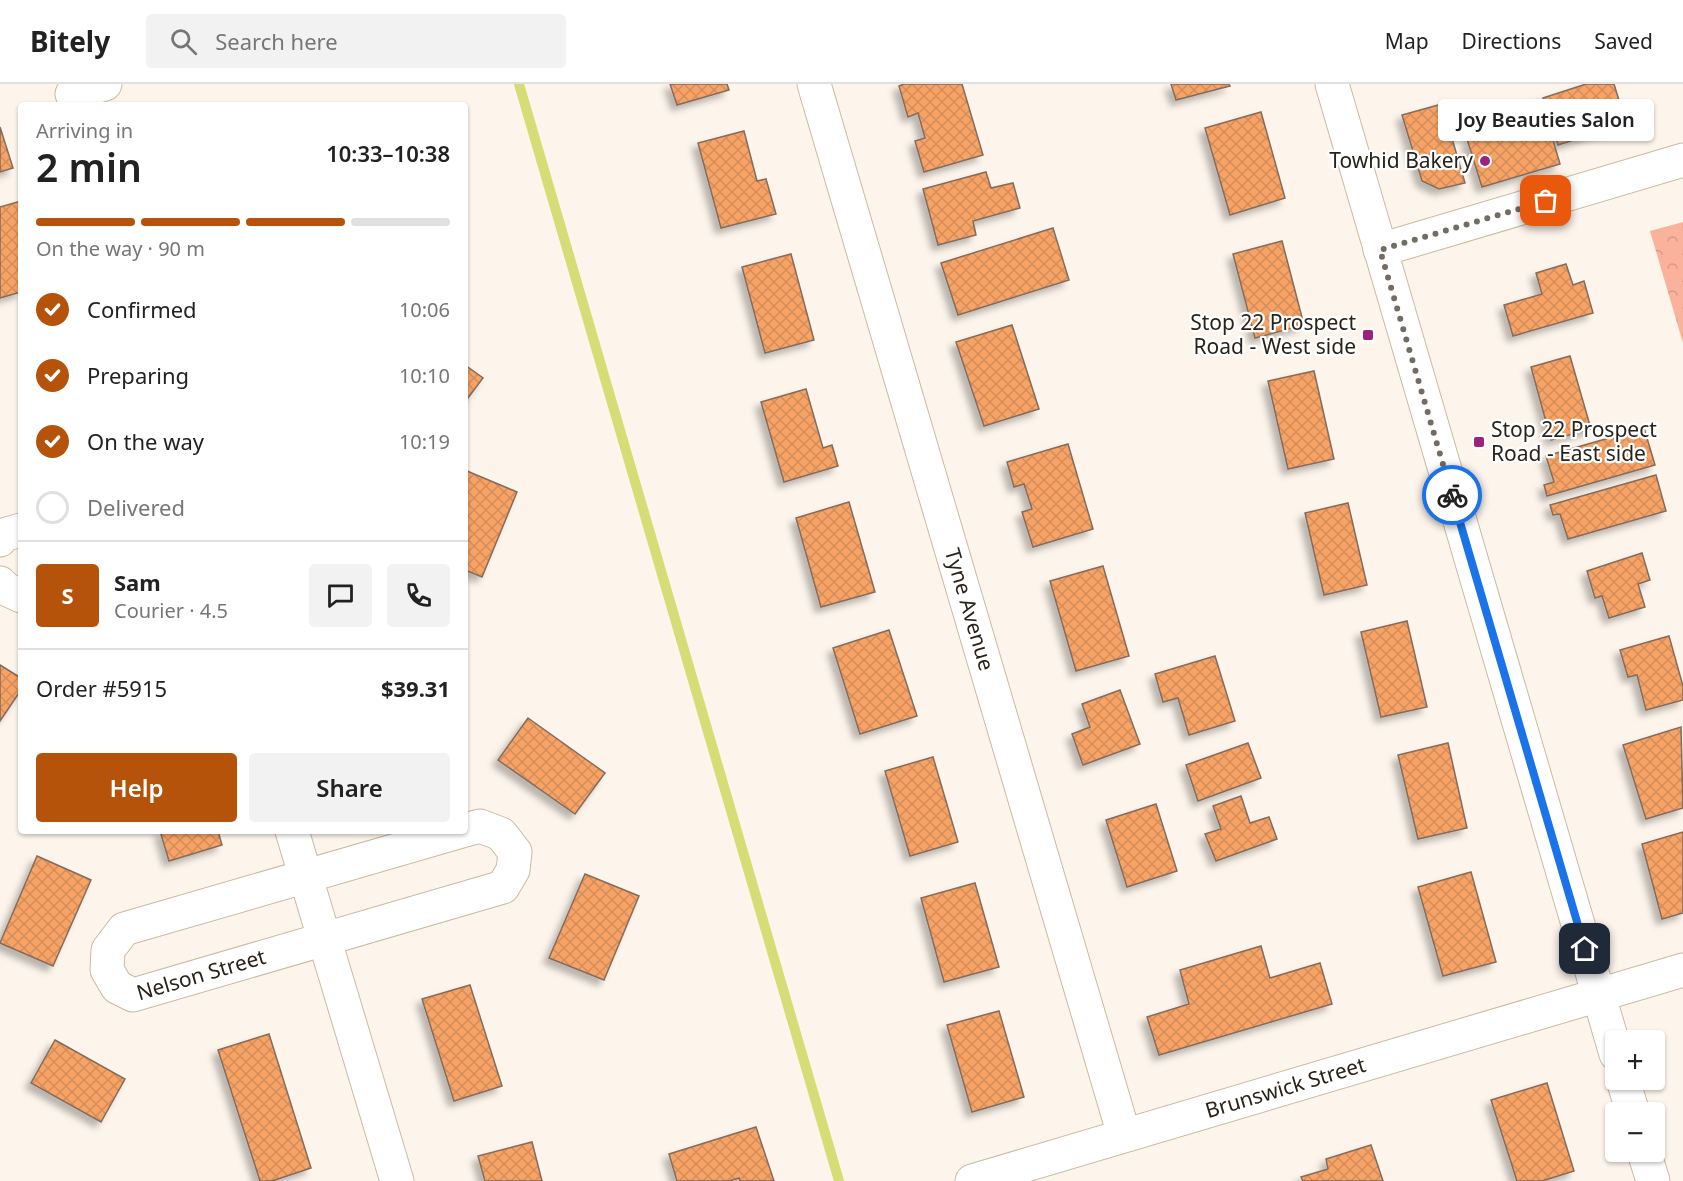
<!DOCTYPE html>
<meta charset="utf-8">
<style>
body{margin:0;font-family:"Noto Sans",sans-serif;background:#f2f2f2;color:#222;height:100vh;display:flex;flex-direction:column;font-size:22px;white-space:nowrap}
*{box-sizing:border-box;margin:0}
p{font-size:20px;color:#767676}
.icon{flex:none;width:33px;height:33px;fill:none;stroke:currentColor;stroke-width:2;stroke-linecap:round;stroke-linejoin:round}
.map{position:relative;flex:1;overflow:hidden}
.details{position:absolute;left:18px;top:18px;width:450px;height:732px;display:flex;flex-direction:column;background:#fff;border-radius:6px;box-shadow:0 2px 4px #0004}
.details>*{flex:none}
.controls{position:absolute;left:1605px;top:946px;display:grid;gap:12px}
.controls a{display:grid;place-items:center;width:60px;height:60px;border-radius:6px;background:#fff;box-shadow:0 2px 4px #0004;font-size:30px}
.pin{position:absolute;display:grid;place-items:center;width:51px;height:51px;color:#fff;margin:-26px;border-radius:12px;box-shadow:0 3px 9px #0006}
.courier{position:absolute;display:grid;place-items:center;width:60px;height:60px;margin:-30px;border:4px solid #1a73e8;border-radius:50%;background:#fff;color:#222;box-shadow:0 2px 8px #0007}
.bubble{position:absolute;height:42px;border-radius:6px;background:#fff;box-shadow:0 2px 4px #0004;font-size:20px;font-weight:600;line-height:42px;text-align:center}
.summary em{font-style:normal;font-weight:600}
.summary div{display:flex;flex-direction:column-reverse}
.summary{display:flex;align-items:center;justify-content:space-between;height:102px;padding:0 18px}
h1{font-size:39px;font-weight:600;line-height:45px}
.bar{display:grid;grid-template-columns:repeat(4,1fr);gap:9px 6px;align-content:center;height:72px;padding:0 18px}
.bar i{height:8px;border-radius:4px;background:#e0e0e0}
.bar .current{background:#b45309}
.bar p{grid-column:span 4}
.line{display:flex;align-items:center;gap:15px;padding:0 18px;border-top:2px solid #e0e0e0}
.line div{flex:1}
.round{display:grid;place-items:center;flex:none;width:63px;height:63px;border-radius:6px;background:#f2f2f2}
ol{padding:0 18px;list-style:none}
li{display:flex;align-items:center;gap:18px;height:66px}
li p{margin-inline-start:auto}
li .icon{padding:6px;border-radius:50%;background:#b45309;color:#fff;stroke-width:4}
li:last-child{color:#767676}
li i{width:33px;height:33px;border:3px solid #e0e0e0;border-radius:50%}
.button{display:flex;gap:12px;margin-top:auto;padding:12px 18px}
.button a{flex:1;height:69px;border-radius:6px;background:#b45309;color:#fff;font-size:24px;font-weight:600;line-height:69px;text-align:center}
.button a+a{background:#f2f2f2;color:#222}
header{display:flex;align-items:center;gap:36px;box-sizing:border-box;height:84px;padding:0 30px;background:#fff;border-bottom:2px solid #e0e0e0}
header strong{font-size:28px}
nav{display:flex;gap:33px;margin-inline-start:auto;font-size:21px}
.search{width:420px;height:54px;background:#f2f2f2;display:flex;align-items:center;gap:15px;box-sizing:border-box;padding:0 21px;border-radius:6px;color:#767676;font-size:22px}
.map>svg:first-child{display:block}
</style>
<header>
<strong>Bitely</strong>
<div class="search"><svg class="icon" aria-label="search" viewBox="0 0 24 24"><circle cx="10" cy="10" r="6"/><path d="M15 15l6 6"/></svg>Search here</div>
<nav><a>Map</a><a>Directions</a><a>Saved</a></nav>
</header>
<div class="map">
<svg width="1683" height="1097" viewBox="0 0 1683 1097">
<defs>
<pattern id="park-crowns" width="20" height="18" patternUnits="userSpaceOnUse" patternTransform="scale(1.5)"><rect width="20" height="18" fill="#fbb29c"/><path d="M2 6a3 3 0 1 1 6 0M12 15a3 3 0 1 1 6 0" fill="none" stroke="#d79986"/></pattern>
<pattern id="building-cross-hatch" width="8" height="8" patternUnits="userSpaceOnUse" patternTransform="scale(1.5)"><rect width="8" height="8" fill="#f7a366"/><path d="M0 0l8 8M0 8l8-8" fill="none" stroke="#d48c58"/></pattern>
<filter id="shadow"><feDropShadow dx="-5.5" dy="5.5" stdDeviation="3" flood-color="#0004"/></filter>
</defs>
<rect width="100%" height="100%" fill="#fdf5ec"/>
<!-- park -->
<polygon fill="url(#park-crowns)" points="1683,138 1683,259 1650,147"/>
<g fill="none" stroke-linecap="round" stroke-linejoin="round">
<!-- stream -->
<polyline stroke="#d6dd77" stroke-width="10" points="519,0 839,1097"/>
</g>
<!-- building -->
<g fill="url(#building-cross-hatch)" stroke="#836c5d" stroke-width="1.5" filter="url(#shadow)">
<polygon points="670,0 727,0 729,6 677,21"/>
<polygon points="904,0 962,0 983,71 924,88 915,57 925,54 918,29 908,33 899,2"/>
<polygon points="1171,0 1229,0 1230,2 1176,16"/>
<polygon points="1586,0 1614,0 1626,39 1558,61 1543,14"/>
<polygon points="1442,20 1465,99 1439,105 1422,97 1402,31"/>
<polygon points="1261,28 1285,114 1230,131 1205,44"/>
<polygon points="1546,32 1560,80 1482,103 1467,55"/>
<polygon points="0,43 13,84 0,88"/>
<polygon points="744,47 757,97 766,95 776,130 721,144 698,59"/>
<polygon points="986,88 991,104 1013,99 1020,124 973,137 976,151 938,161 923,105"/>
<polygon points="21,117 21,208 0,214 0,123"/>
<polygon points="1053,144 1069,196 958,231 941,179"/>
<polygon points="1282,157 1304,241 1255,254 1233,170"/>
<polygon points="791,170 814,256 765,269 742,183"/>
<polygon points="1566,180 1573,201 1584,197 1593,229 1513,252 1504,221 1542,210 1536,189"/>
<polygon points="1012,241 1039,325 984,342 956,258"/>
<polygon points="1570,272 1591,345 1551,356 1531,283"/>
<polygon points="465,281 483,294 465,318"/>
<polygon points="1314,287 1334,375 1288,385 1268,297"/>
<polygon points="806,305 823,364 832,361 838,382 784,398 761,318"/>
<polygon points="1644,344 1655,381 1547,412 1544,401 1554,398 1546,372"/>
<polygon points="1068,360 1093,445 1033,463 1022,428 1032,425 1024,400 1014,403 1007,378"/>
<polygon points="467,387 517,408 482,493 465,486 465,393"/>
<polygon points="1656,391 1666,427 1568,455 1560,430 1553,431 1550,421"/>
<polygon points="849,418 875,508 821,523 796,434"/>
<polygon points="1348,419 1367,501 1324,511 1305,429"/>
<polygon points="1642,469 1650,496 1638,500 1645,523 1609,534 1602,512 1595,514 1587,487"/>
<polygon points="1103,482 1129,572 1076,587 1050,497"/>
<polygon points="1407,537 1427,623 1381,633 1361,548"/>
<polygon points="889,546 917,632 860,650 833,564"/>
<polygon points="1669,552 1683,602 1683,616 1646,626 1637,591 1628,593 1620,566"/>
<polygon points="1215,572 1235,637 1189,651 1178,614 1163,618 1155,590"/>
<polygon points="0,581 21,594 21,606 0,637"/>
<polygon points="1120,606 1140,660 1083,681 1072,650 1090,643 1082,620"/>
<polygon points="528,634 605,689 575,730 498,676"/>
<polygon points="1681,643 1683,724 1646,735 1623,661"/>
<polygon points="1248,659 1261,694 1198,717 1186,681"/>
<polygon points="1448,659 1467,744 1418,755 1398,671"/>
<polygon points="933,673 958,758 910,772 885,687"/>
<polygon points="1241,712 1250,739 1269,733 1277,755 1216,777 1205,750 1221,745 1213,722"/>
<polygon points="1156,720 1177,787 1127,803 1106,736"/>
<polygon points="160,747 218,747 222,761 169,777"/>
<polygon points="1683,748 1683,829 1662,835 1642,760"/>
<polygon points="37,772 91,796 53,882 0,859"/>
<polygon points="1471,788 1496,878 1443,892 1418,803"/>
<polygon points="585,790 639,812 604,896 549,874"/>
<polygon points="975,799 999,883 944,898 921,814"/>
<polygon points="1261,862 1270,894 1320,879 1332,920 1159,971 1147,933 1189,920 1180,886"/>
<polygon points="470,901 502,1002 454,1017 422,915"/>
<polygon points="999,927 1024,1013 972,1028 947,941"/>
<polygon points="269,950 311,1084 272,1097 260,1097 218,966"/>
<polygon points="55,956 125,995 101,1038 31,999"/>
<polygon points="1547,999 1574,1087 1542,1097 1517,1097 1491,1016"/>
<polygon points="756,1043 774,1097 740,1097 739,1094 729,1097 677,1097 669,1070"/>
<polygon points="532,1058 542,1097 485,1097 478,1072"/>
<polygon points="1371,1061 1383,1097 1303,1097 1301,1093 1328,1085 1326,1075"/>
</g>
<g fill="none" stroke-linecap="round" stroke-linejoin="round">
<defs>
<g id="street">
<path id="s1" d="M814 0 1124 1051"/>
<polyline points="72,10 105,0"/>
<polyline points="1380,166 1683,76"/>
<polyline points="0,456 3,451 21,446"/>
<polyline points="0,499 6,505 21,512"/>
<polyline points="292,747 397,1097"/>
<path id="s2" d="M462 747 124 845 108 866 107 886 117 903 133 911 503 803 513 786 515 768 501 750 480 742 465 746"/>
<path id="s3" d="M972 1097 1683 886"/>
</g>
<g id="secondary">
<polyline points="1332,0 1616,970"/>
<polyline points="1623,996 1633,1029"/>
<polyline points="1644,1068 1653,1097"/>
</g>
</defs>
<!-- street casing -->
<use href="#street" stroke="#cbb9a2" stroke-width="35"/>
<!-- secondary casing -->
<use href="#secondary" stroke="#cbb9a2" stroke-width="35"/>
<!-- street -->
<use href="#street" stroke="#fff" stroke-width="33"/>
<!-- secondary -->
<use href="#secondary" stroke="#fff" stroke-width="33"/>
</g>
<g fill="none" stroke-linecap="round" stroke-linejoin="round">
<!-- done -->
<polyline stroke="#736c64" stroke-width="6" stroke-dasharray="0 10.8" points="1452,411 1380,166 1546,117"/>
<!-- route -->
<polyline stroke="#1a73e8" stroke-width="8" points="1452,411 1585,865"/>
</g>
<!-- markers -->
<g fill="#9b237d" stroke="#fff" stroke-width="2">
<circle cx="1485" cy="77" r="6"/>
<rect x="1362" y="245" width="12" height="12" rx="3"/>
<rect x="1473" y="352" width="12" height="12" rx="3"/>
</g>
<g text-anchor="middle" stroke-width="4.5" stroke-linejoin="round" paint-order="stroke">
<!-- poi labels -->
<g font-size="21" fill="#29221a" stroke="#fff" text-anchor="end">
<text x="1473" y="84">Towhid Bakery</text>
<text x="1356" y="246">Stop 22 Prospect<tspan x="1356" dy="24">Road - West side</tspan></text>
<text x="1491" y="353" text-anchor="start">Stop 22 Prospect<tspan x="1491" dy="24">Road - East side</tspan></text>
</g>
<!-- street labels -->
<g font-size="21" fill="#29221a" stroke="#fff">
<text dy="7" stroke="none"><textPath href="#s1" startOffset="548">Tyne Avenue</textPath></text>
<text dy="7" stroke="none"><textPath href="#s2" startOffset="507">Nelson Street</textPath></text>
<text dy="7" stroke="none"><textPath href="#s3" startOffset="327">Brunswick Street</textPath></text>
</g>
</g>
</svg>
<div class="controls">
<a>+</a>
<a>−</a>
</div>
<div class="pin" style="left:1546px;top:117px;background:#ea580c"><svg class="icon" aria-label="bag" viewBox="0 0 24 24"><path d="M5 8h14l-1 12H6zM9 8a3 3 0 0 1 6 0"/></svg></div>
<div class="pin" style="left:1585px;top:865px;background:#1f2937"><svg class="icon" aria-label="home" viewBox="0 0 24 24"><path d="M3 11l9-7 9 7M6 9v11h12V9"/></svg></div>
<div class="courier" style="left:1452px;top:411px"><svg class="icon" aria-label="bike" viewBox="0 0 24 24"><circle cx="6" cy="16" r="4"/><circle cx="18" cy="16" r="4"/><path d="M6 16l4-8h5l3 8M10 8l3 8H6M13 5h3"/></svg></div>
<div class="bubble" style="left:1438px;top:15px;width:216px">Joy Beauties Salon</div>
<section class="details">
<div class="summary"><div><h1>2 min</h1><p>Arriving in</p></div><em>10:33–10:38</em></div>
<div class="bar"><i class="current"></i><i class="current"></i><i class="current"></i><i></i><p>On the way · 90 m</p></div>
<ol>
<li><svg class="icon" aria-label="check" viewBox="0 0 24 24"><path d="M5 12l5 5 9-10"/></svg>Confirmed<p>10:06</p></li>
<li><svg class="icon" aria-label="check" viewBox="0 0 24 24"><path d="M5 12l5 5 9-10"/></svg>Preparing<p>10:10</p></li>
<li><svg class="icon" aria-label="check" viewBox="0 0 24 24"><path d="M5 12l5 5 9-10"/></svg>On the way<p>10:19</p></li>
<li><i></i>Delivered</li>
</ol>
<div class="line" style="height:108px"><b class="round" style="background:#b45309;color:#fff">S</b><div><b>Sam</b><p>Courier · 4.5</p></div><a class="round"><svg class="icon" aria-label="chat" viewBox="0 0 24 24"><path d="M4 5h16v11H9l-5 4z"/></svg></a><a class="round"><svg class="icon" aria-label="phone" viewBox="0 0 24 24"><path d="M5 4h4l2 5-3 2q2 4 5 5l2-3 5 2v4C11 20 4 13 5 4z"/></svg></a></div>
<div class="line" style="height:78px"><div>Order #5915</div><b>$39.31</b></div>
<div class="button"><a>Help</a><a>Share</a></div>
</section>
</div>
